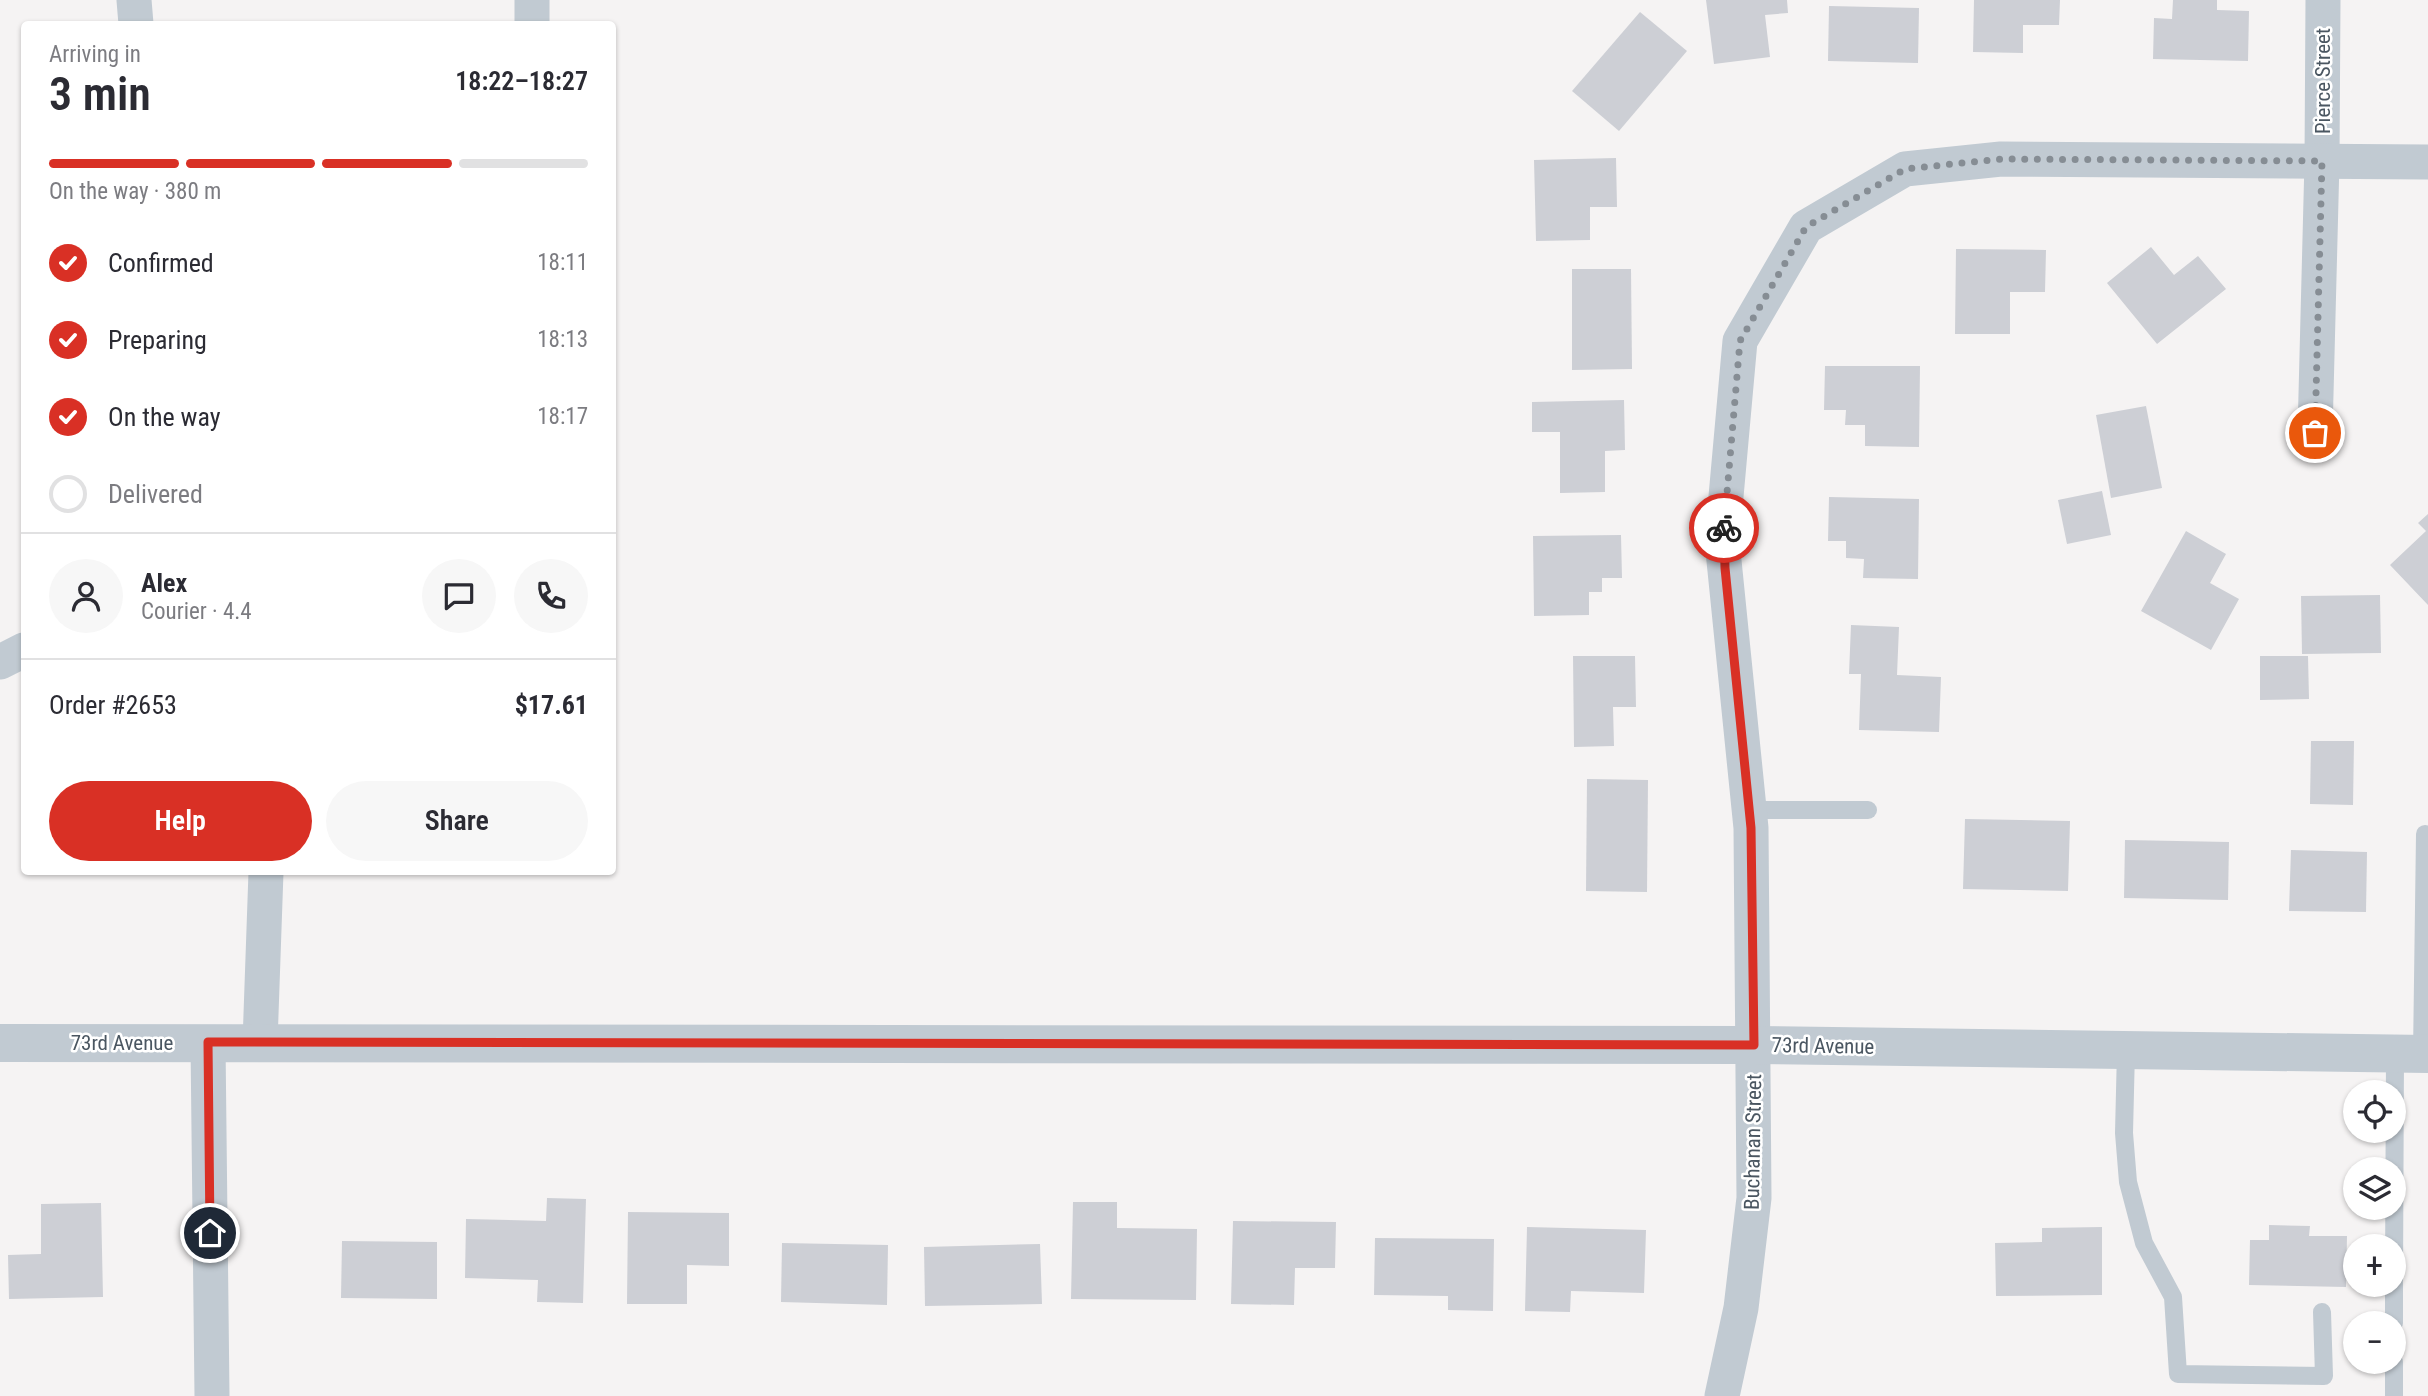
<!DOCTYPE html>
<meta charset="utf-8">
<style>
body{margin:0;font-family:"Roboto Condensed",sans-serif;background:#f7f7f7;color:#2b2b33;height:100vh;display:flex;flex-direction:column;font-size:26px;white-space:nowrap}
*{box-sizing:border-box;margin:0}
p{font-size:23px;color:#7c7c81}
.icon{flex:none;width:38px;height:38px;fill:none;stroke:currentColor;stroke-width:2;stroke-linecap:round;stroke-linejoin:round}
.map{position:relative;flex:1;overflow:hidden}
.panel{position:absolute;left:21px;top:21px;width:595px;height:854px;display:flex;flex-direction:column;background:#fff;border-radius:7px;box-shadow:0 2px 5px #0004}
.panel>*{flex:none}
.buttons{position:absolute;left:2343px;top:1080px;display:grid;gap:14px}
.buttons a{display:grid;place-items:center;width:63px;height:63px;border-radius:50%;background:#fff;box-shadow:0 2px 5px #0004;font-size:35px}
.pin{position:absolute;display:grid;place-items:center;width:60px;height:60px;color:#fff;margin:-30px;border:4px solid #fff;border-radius:50%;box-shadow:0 2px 7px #0007}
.courier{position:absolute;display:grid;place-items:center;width:70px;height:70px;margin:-35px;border:5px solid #d93025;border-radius:50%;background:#fff;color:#222;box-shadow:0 2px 9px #0007}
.headline em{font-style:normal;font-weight:600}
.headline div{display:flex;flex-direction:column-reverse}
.headline{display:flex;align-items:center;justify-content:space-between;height:119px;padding:0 28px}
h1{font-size:46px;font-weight:600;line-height:52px}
.bar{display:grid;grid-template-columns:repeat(4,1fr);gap:10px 7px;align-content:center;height:84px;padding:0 28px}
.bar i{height:9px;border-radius:5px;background:#e1e1e2}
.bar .selected{background:#d93025}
.bar p{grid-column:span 4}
.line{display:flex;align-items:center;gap:18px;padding:0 28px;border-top:2px solid #e1e1e2}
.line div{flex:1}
.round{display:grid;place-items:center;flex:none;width:74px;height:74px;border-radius:37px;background:#f7f7f7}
ol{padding:0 28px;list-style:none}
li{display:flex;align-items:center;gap:21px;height:77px}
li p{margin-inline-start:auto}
li .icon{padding:7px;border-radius:50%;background:#d93025;color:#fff;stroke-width:4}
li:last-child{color:#7c7c81}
li i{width:38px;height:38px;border:4px solid #e1e1e2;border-radius:50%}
.primary-button{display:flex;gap:14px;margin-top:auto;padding:14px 28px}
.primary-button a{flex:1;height:80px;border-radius:42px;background:#d93025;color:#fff;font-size:28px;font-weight:600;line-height:80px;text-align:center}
.primary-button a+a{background:#f7f7f7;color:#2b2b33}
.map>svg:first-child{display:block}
</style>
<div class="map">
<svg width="2428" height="1396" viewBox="0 0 2428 1396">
<rect width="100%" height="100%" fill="#f5f3f3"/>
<!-- building -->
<g fill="#cdcfd5">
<polygon points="1706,0 1787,0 1788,13 1765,15 1770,57 1714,64"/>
<polygon points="1974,0 2060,0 2059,25 2023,25 2023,53 1973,52"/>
<polygon points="2173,0 2217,0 2217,10 2249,11 2248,61 2153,59 2154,18 2172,19"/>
<polygon points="1829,6 1919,8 1918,63 1828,61"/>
<polygon points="1640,12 1687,51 1619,131 1572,91"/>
<polygon points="1616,158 1617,207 1590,207 1590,240 1536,241 1534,160"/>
<polygon points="2151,247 2174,275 2198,256 2226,289 2157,344 2107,283"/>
<polygon points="1956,249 2046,250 2045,292 2010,292 2010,334 1955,334"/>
<polygon points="1572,269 1631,269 1632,369 1572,370"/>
<polygon points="1825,366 1920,366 1919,447 1865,446 1865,425 1845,425 1846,410 1824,410"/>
<polygon points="1624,400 1625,450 1605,451 1605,492 1560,493 1560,432 1532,432 1532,402"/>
<polygon points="2146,406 2162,488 2111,498 2096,415"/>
<polygon points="2102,491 2111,535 2067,544 2058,500"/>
<polygon points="1829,497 1919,499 1918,579 1863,578 1864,559 1846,558 1846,541 1828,541"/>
<polygon points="2428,514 2428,605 2390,565 2426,531 2418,523"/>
<polygon points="2186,531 2226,554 2210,583 2239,599 2211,650 2141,611"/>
<polygon points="1621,535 1622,578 1602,578 1602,592 1589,592 1589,615 1534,616 1533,536"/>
<polygon points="2380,595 2381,653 2302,654 2301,596"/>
<polygon points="1851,625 1899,627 1897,675 1941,677 1939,732 1859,730 1861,674 1849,674"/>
<polygon points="1573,656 1635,656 1636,707 1613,707 1614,746 1574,747"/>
<polygon points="2260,656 2308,656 2309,699 2260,700"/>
<polygon points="2311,741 2354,741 2353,805 2310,804"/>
<polygon points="1587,779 1648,780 1647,892 1586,891"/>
<polygon points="1965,819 2070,821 2068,891 1963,889"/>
<polygon points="2125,840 2229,842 2228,900 2124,898"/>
<polygon points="2291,850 2367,852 2366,912 2289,911"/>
<polygon points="547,1198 586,1199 583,1303 537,1302 538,1280 465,1278 466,1219 546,1221"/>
<polygon points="1073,1202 1117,1202 1117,1228 1197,1229 1196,1300 1071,1299"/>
<polygon points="101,1203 103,1297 9,1299 8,1255 41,1254 41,1204"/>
<polygon points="628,1212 729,1213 729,1266 687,1265 687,1304 627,1304"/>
<polygon points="1233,1221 1336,1222 1335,1268 1295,1268 1294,1305 1231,1304"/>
<polygon points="2269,1225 2310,1226 2309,1236 2347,1236 2346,1287 2249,1285 2250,1240 2269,1240"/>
<polygon points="1527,1227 1646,1230 1644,1293 1571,1291 1570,1312 1525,1311"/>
<polygon points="2102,1227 2102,1295 1996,1296 1995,1243 2042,1242 2042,1228"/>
<polygon points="1375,1238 1494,1239 1493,1311 1448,1310 1448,1296 1374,1295"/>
<polygon points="342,1241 437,1242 437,1299 341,1298"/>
<polygon points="782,1243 888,1245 887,1305 781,1302"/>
<polygon points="1040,1244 1042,1304 925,1306 924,1247"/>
</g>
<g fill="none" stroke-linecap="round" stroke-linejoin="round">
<!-- service -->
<g stroke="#c1cad2" stroke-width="18">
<polyline points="1748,810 1868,810"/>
<polyline points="2126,1050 2124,1133 2128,1182 2144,1243 2173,1297 2178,1374 2324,1376 2322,1312"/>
<polyline points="2422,1054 2425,834"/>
<polyline points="2394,1280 2395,1054"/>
<polyline points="2394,1323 2394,1284"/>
<polyline points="2394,1396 2394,1362"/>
</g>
<!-- minor -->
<g stroke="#c1cad2" stroke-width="35">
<polyline points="134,0 136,24"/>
<polyline points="532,24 532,0"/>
<polyline points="2315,433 2322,161 2323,0"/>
<polyline points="0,662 24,650"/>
<polyline points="208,1043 212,1396"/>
<polyline points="260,1043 266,872"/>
<polyline points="1722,1396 1741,1308 1754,1198 1751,828 1722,541 1740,341 1806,227 1905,169 2001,159 2428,162"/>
</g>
<!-- tertiary -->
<polyline stroke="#c1cad2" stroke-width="38" points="0,1043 1753,1045 2428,1054"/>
</g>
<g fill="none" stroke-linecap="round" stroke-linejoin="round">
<!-- done -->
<polyline stroke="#868d94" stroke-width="7" stroke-dasharray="0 12.6" points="1724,528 1740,341 1806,227 1905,169 2001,159 2322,161 2315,433"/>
<!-- route -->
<polyline stroke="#d93025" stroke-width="9" points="210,1233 208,1042 1754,1045 1751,828 1725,568 1724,528"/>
</g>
<g text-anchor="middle" stroke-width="5" stroke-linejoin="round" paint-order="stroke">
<!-- street labels -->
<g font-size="21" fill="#4a5661" stroke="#fff">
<text transform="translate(2323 81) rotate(-90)" y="7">Pierce Street</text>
<text x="122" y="1050">73rd Avenue</text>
<text transform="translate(1823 1046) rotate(1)" y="7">73rd Avenue</text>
<text transform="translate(1753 1142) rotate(-89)" y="7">Buchanan Street</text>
</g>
</g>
</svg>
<div class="buttons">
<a><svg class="icon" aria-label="locate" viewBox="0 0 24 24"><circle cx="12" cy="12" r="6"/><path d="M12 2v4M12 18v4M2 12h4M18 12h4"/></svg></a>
<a><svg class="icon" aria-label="layers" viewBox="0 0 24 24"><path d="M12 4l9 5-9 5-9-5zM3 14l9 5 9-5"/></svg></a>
<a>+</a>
<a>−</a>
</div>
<div class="pin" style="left:2315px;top:433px;background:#ea580c"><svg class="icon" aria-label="bag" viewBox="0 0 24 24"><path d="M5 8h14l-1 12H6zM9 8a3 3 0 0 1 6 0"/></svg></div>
<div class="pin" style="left:210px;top:1233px;background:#1f2937"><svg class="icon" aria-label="home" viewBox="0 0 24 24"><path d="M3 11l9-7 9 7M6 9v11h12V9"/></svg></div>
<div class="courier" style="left:1724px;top:528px"><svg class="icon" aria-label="bike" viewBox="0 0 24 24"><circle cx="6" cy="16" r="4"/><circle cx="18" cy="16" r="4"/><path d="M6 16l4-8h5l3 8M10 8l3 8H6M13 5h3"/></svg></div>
<section class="panel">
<div class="headline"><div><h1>3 min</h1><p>Arriving in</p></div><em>18:22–18:27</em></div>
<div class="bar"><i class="selected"></i><i class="selected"></i><i class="selected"></i><i></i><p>On the way · 380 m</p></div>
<ol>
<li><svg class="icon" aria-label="check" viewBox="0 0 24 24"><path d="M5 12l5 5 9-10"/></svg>Confirmed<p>18:11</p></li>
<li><svg class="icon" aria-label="check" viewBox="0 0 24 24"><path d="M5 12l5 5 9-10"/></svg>Preparing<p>18:13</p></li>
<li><svg class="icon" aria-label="check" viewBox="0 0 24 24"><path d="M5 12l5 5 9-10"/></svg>On the way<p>18:17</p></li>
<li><i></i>Delivered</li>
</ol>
<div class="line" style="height:126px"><a class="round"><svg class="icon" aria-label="person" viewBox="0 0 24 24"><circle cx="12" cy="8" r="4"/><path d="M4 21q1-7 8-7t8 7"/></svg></a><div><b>Alex</b><p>Courier · 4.4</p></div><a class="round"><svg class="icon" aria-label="chat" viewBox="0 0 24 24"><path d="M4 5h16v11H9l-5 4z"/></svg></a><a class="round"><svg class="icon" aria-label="phone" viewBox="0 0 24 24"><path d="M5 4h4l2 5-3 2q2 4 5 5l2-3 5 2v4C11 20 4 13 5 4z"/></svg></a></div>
<div class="line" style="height:91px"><div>Order #2653</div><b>$17.61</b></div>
<div class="primary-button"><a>Help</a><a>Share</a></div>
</section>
</div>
